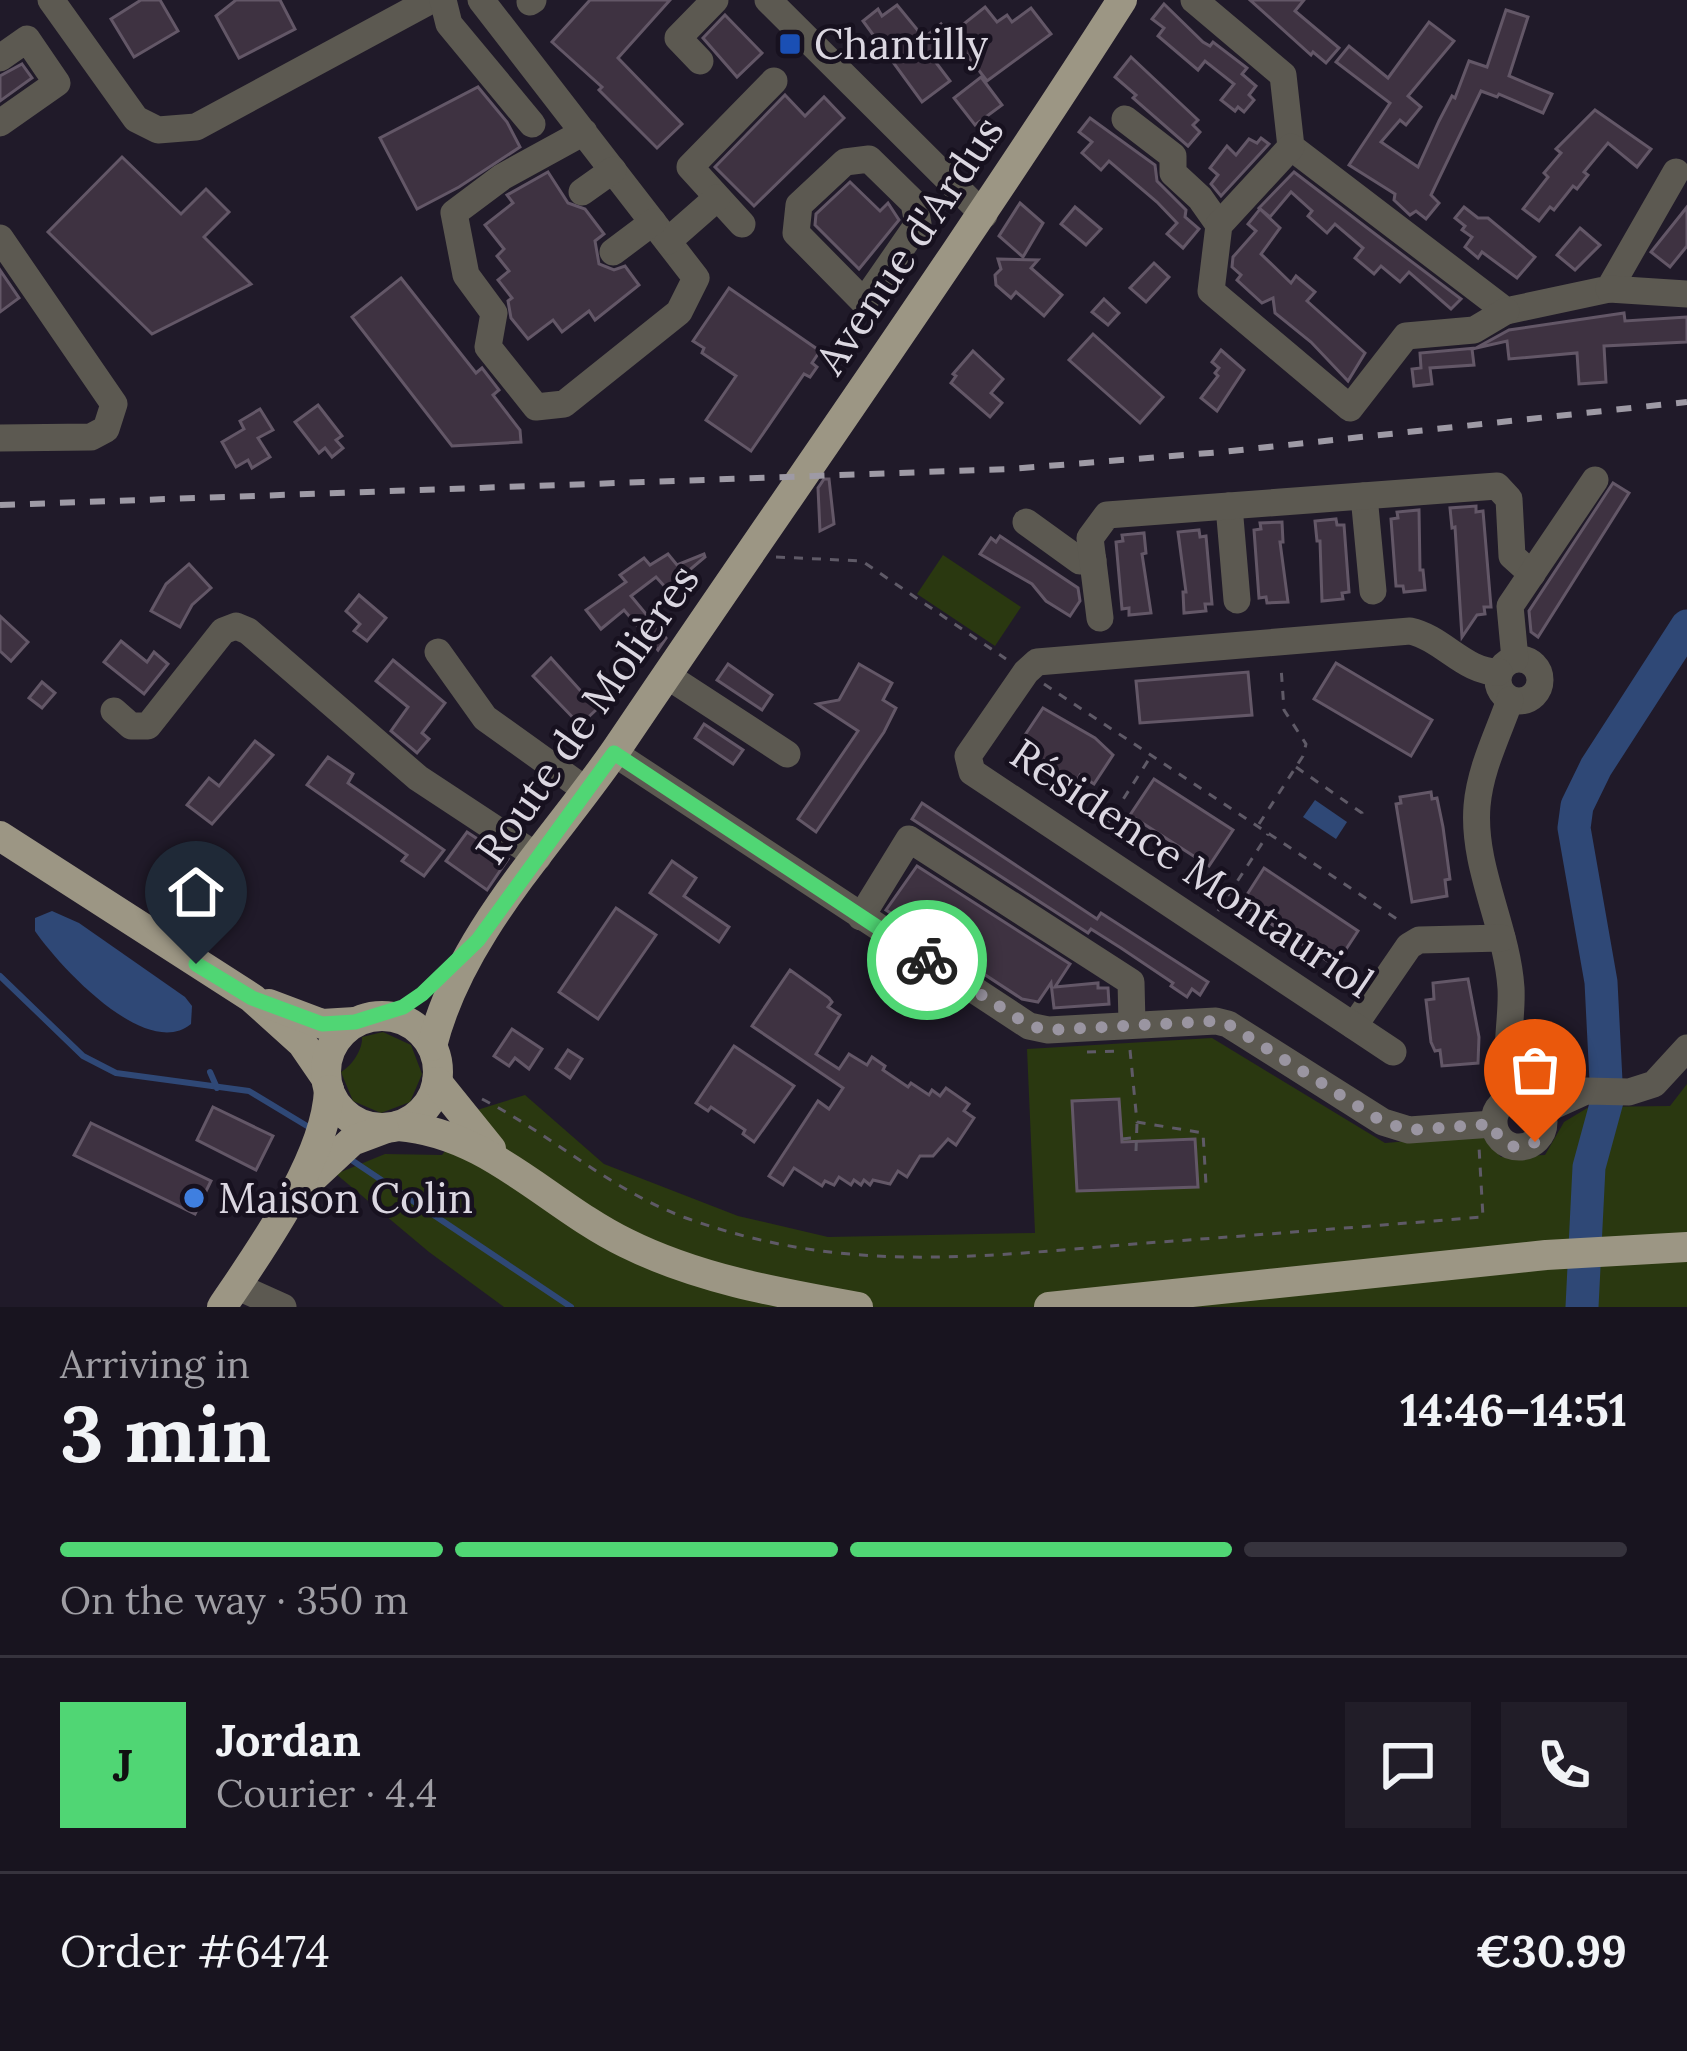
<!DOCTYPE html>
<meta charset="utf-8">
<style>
body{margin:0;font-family:Lora,serif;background:#211d28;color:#f1f3f6;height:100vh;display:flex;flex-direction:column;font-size:45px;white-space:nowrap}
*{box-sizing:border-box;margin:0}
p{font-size:39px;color:#9f9ea4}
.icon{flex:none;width:66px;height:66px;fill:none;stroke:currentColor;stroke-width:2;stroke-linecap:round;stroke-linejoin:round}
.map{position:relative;height:1307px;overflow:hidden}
.drawer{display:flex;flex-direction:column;background:#18141f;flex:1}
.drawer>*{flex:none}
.pin{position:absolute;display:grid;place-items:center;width:102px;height:102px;color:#fff;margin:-123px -51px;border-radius:50% 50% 50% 0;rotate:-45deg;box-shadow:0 0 12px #0007}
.pin .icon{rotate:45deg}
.courier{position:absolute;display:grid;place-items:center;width:120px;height:120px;margin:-60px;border:9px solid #50d674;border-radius:50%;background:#fff;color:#222;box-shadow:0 3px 15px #0007}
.overview em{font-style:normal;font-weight:700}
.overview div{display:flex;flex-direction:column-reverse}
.overview{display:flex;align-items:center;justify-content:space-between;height:204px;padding:0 60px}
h1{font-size:78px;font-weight:700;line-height:90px}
.bar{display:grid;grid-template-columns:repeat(4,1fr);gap:18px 12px;align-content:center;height:144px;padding:0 60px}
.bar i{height:15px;border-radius:9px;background:#36333d}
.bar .selected{background:#50d674}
.bar p{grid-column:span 4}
.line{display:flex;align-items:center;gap:30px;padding:0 60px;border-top:3px solid #36333d}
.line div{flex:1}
.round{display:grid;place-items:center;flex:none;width:126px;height:126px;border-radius:0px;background:#211d28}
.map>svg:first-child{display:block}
</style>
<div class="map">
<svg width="1687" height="1307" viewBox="0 0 1687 1307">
<rect width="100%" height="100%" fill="#201a29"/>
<!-- green -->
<g fill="#2a3810">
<polygon points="943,555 1021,607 995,646 917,594"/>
<path d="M383 1032 411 1045 422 1074 410 1102 381 1113 353 1101 341 1072C352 1066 363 1049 362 1037Z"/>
<polygon points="1212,1038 1385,1143 1481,1135 1501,1157 1545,1155 1564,1122 1589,1107 1670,1106 1687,1084 1687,1307 504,1307 429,1252 336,1174 385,1154 442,1155 477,1110 525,1095 604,1164 738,1216 828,1237 1035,1233 1027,1049"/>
</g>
<!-- water -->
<g fill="#2f4876">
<polygon points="1315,800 1347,822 1336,839 1303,817"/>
<path d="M52 911 79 923 185 997 192 1006 191 1024C146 1061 59 966 35 931V918Z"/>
</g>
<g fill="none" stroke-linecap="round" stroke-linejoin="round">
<!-- stream -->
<g stroke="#2f4876" stroke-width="6">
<polyline points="0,976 83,1056 116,1073 249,1091 307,1126"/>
<polyline points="210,1072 217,1088"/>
<polyline points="353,1161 571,1307"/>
</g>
<!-- river -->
<polyline stroke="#2f4876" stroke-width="33" points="1582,1307 1589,1167 1607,1101 1601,982 1574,828 1577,806 1596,767 1687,626"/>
</g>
<!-- building -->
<g fill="#3e3241" stroke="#635767" stroke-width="3">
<polygon points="141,0 160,0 178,31 134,57 111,19"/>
<polygon points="236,0 280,0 295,29 239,58 216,16"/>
<polygon points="590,0 670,0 618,58 682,124 657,148 599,90 602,87 552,42"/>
<polygon points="1250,0 1304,0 1295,11 1339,48 1326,63 1313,52 1311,55"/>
<polygon points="1164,4 1203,42 1210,46 1213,42 1247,68 1242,74 1256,86 1249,95 1254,100 1244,112 1238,107 1235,111 1221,100 1234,84 1205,61 1198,70 1158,36 1164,28 1152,19"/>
<polygon points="897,5 924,38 941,24 953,40 931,56 950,81 922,102 863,21 878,9 882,16"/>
<polygon points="985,7 997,22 1007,15 1012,22 1031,8 1051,34 987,81 951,34"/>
<polygon points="1506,10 1528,17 1509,76 1552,94 1543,113 1499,94 1497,97 1481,91 1431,195 1439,203 1426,219 1416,211 1410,215 1394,200 1395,194 1349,165 1390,103 1336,62 1349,46 1388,78 1429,22 1454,41 1408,96 1421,107 1406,125 1400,120 1381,142 1418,167 1439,121 1452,96 1455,98 1469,61 1487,67"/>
<polygon points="725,15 762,53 737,77 703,38"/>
<polygon points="1131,57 1198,120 1193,125 1200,132 1188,146 1133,98 1136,95 1115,77"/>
<polygon points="22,64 32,78 0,101 0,76"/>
<polygon points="981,77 1002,105 975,125 954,98"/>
<polygon points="478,87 507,122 520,147 459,187 417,209 380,138"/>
<polygon points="785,95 805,116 824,97 844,118 754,206 715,167"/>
<polygon points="1595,110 1651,149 1637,167 1608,143 1584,172 1588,175 1577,189 1573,186 1554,210 1550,207 1539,221 1523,209 1548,177 1544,173 1561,153 1556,149"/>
<polygon points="1090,118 1155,165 1157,181 1186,210 1185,217 1199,229 1183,248 1167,234 1177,223 1157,202 1109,161 1101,170 1082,153 1092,142 1079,132"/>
<polygon points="1261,138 1269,144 1221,196 1211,184 1218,175 1210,168 1227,146 1236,155 1249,139 1257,143"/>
<polygon points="122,157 181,214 206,189 229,212 204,237 251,284 152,334 48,232"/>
<polygon points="548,172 568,203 585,209 604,234 595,241 599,264 614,270 625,266 639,285 595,320 589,311 562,332 553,320 528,339 511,318 508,301 512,298 498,280 509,271 497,256 504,249 485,225 513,203 507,195"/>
<polygon points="1294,172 1383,240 1461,299 1451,309 1409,272 1400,282 1381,266 1374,274 1355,258 1363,248 1335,224 1327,233 1308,216 1312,211 1291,192 1270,217 1259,208"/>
<polygon points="850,182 880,211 888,203 899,220 859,269 815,225 816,214"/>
<polygon points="1020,203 1043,223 1023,257 999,236"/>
<polygon points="1075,207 1101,229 1086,245 1061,224"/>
<polygon points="1464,207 1478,218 1488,218 1535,257 1517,278 1482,252 1478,258 1465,247 1472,237 1462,230 1465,226 1455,218"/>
<polygon points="1687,207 1687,246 1670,267 1651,252"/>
<polygon points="1260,209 1280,228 1261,254 1291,283 1296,276 1315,292 1307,301 1365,353 1348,381 1311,342 1275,313 1273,298 1262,303 1237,280 1241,275 1232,267 1233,257 1256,231 1248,224"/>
<polygon points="1580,228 1600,245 1575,270 1557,255"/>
<polygon points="998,259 1038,260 1031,268 1062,295 1044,316 1016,292 1011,298 996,285 995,275 1001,269"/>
<polygon points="1154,263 1169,277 1146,302 1130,288"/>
<polygon points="0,270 19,298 0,312"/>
<polygon points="401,278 476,373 482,368 499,390 493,395 520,430 521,442 452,446 352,317"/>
<polygon points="729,288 820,351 812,363 817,367 810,377 804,374 751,451 706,420 736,376 702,353 704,348 693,341"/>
<polygon points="1104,299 1119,313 1108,325 1092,312"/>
<polygon points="1624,313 1625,321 1687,317 1687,342 1604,346 1606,382 1579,384 1577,353 1509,359 1507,341 1472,349 1474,365 1430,368 1432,384 1414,386 1412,369 1421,368 1420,353 1476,348 1509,330"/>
<polygon points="1093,334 1163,397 1140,423 1069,360"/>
<polygon points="1221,350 1244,370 1217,411 1201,398 1218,376 1215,373 1219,368 1212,362"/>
<polygon points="973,351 1003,379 991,393 1002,403 990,417 951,383 956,376 953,374"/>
<polygon points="318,405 342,436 336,440 343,448 332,457 325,448 319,453 295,422"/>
<polygon points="260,409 273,430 258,438 270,457 252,468 248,460 236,467 222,442 244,429 240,421"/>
<polygon points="824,479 829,479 834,524 820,531 818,488"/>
<polygon points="1613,483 1629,493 1538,637 1531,632 1529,611"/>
<polygon points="1476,506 1476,512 1483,511 1491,607 1484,607 1485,614 1477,615 1462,637 1455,527 1452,528 1450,508"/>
<polygon points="1419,510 1420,570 1423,570 1425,590 1404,592 1403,586 1396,586 1391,519 1398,518 1397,512"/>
<polygon points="1336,519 1337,525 1344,525 1349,592 1342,593 1343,599 1322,601 1320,541 1317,541 1315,521"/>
<polygon points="1282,522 1283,542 1280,542 1288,602 1267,603 1266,597 1259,598 1254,530 1261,529 1260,523"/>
<polygon points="1199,530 1200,537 1206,536 1212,604 1205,604 1206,611 1184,613 1183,592 1186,592 1178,532"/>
<polygon points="1144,533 1146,553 1142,554 1151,613 1129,615 1129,608 1122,609 1116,542 1123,541 1122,535"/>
<polygon points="1000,536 1078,588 1080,601 1070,616 1046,601 1032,584 980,554 991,538 996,542"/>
<polygon points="668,554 677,565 704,554 705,557 667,589 656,577 631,596 666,638 658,650 624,610 601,629 586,610 626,582 620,575 644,558 650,565"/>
<polygon points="189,564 211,588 192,605 180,627 151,611 166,584"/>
<polygon points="359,595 386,618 367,641 354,631 360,624 346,611"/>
<polygon points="0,616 28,642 11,661 0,651"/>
<polygon points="121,641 147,662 154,652 168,664 144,694 104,662"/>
<polygon points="551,658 597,709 580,725 533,676"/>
<polygon points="393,660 445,703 422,733 429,739 417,753 391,731 408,707 376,681"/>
<polygon points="1336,663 1432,720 1411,756 1314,699"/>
<polygon points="728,664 772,695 762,710 717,680"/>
<polygon points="859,664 892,683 883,700 896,708 884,732 816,832 798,819 858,731 817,704 839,700"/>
<polygon points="1248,672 1252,715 1140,723 1136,681"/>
<polygon points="42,682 55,693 42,708 29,698"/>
<polygon points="1043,708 1095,738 1113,755 1094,784 1080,775 1077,780 1068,778 1032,754 1037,747 1023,738"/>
<polygon points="704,724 743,750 733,764 695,738"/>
<polygon points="255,741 273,755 212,824 187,805 209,778 219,786"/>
<polygon points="328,757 353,774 348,783 444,850 424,876 402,861 407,855 307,785"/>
<polygon points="1154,779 1233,830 1209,866 1130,815"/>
<polygon points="1431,792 1432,799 1437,798 1443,827 1450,879 1445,880 1447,896 1412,902 1396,804 1401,803 1400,797"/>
<polygon points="922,803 1097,919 1101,913 1208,982 1200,995 1192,989 1187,997 1171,986 1173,983 1121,948 1091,929 1088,933 912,819"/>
<polygon points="467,832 508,859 487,890 446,861"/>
<polygon points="672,861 696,878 684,896 729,927 719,942 650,893"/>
<polygon points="917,866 1070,964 1055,987 1098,983 1098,988 1108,988 1109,1004 1054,1008 1051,983 1038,1002 1022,999 886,910"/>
<polygon points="1264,868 1358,931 1335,966 1241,904"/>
<polygon points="616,908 656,935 598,1019 559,992"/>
<polygon points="790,970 829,998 832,1002 828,1007 840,1015 816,1054 839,1069 849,1054 867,1065 872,1057 885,1066 883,1070 908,1087 911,1083 929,1095 932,1090 940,1096 946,1088 969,1104 964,1111 974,1118 956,1145 948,1139 933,1156 920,1156 907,1177 898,1171 890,1184 873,1180 870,1185 864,1180 861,1185 854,1180 851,1185 839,1177 834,1185 825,1181 822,1186 794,1168 783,1185 769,1176 818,1101 829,1109 843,1088 752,1026"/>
<polygon points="1468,979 1479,1037 1478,1063 1442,1066 1440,1050 1435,1051 1431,1042 1426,1000 1434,999 1433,983"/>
<polygon points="512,1029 542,1049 529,1069 515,1058 509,1066 494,1056"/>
<polygon points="734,1046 794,1086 754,1142 743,1134 745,1130 711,1107 708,1111 696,1103"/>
<polygon points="568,1050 582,1059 570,1078 556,1068"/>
<polygon points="1119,1099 1122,1142 1195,1139 1198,1187 1077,1191 1072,1101"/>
<polygon points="213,1107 273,1136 256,1170 197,1140"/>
<polygon points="91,1123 211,1181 195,1214 74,1155"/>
</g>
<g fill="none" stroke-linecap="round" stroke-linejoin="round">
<!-- path -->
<g stroke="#5f5a67" stroke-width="3" stroke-dasharray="9 9" stroke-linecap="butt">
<polyline points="776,557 862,561 1006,659"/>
<polyline points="1044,684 1400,921"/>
<polyline points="1296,767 1362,813 1361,821"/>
<polyline points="1259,824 1303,756 1306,744 1284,710 1281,667"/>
<polyline points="1104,829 1151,756"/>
<polyline points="1218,911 1268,834"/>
<polyline points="1130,1050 1137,1122 1203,1133 1206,1185 1210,1185"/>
<polyline points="1087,1052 1118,1051"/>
<path d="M482 1099C552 1135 610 1190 686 1218 847 1276 981 1256 1146 1243 1259 1235 1371 1226 1483 1217L1479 1147"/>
<polyline points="1122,1139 1132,1138"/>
<path d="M1495 1149C1518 1164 1544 1158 1553 1131"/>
<polyline points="1136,1151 1137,1123"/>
</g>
<!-- minor -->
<g stroke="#5c5951" stroke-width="27">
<polyline points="51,0 136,119 158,130 196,127 431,0"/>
<polyline points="443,0 449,24 532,124"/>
<path d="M481 0C553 93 624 186 696 278L679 312 564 404 536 407 488 347 494 313 466 275 454 213 502 177 584 132"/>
<polyline points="768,0 984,215"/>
<polyline points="1194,0 1283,75 1291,147 1506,311 1609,289 1676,172"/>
<polyline points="530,2 533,0"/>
<polyline points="0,58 27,39 57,83 0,123"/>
<polyline points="700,61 678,38 715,0"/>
<polyline points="1125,119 1173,156 1173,173 1200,198 1219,225"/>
<polyline points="1291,147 1219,225 1211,291 1350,408 1406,336 1474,330 1506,311"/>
<polygon points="869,159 914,203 918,224 864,302 796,233 799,205 845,162"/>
<polyline points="582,192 613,170"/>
<polyline points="742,224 690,167 774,81"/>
<polyline points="0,238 114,404 106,429 91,437 0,438"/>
<polyline points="668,241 717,198"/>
<polyline points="613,252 653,222"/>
<polyline points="1609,289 1687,294"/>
<polyline points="1364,496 1373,591"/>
<polyline points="1229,506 1237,600"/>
<polyline points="1026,522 1080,561 1093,560"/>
<polyline points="1100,618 1090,538 1107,515 1497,486 1509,499 1512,556 1532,574"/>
<polyline points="438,652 485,718 587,791"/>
<circle cx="1519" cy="680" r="21"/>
<polyline points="1515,659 1510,606 1595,480"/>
<polyline points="666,675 787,754"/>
<path d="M1510 700C1498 734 1480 769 1477 806 1472 867 1507 927 1511 988 1513 1024 1500 1064 1517 1097"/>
<polyline points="114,711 131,726 148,726 223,631 236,626 248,631 418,778 538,857"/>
<polyline points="614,753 1029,1026 1048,1030 1216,1021 1228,1024 1383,1122 1409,1130 1493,1124"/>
<polyline points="861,917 909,839 1131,982 1132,1023"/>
<polyline points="1354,1026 1409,946 1419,940 1502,938"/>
<path d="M1393 1052 972 772 968 756 1026 672 1037 662 1410 631C1443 638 1465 673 1499 672"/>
<circle cx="1519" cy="1122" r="25"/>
<polyline points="1542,1111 1586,1091 1629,1092 1654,1084 1687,1048"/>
<polyline points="236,1286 283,1307"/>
</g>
<!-- major -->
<g stroke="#9c9684" stroke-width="30">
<polyline points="0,836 252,998 302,1043 326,1078"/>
<polyline points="269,1004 322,1024 355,1022"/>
<circle cx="382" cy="1072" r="56"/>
<path d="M432 1046C460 933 553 842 618 747 786 498 960 253 1122 0"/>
<polyline points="437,1082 491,1149"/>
<path d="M398 1126C489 1133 548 1205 626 1243 698 1279 780 1293 858 1307"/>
<polyline points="307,1183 352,1141 384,1129"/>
<path d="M222 1307C261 1249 326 1159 329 1090"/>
<polyline points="1049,1307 1546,1255 1687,1247"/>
</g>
<!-- rail -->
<polyline stroke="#9e9aa5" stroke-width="6" stroke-dasharray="15 15" stroke-linecap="butt" points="0,505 1010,469 1222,452 1687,402"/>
</g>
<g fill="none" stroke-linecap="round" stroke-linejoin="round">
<!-- done -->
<path stroke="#9a95a1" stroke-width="12" stroke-dasharray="0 21.6" d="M927 960 1030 1026 1048 1030 1216 1021 1228 1024 1383 1122 1409 1130 1493 1124C1499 1145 1516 1153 1535 1142"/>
<!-- route -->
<polyline stroke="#50d674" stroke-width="15" points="196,964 252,998 322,1024 355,1022 403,1007 422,994 478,940 614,753 927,960"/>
</g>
<!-- markers -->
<rect fill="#1a4fb4" stroke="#17111f" stroke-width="4.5" x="778" y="32" width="24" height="24" rx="6"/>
<circle fill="#3f7fe0" stroke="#17111f" stroke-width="4.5" cx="194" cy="1198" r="12"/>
<g text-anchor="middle" stroke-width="9" stroke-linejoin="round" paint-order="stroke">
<!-- poi labels -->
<g font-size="42" fill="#dbd7e1" stroke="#17111f" text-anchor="start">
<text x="814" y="59">Chantilly</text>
<text x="218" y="1213">Maison Colin</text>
</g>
<!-- street labels -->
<g font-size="42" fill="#dbd7e1" stroke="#17111f">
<text transform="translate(909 245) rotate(-56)" y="15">Avenue d'Ardus</text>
<text transform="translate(587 714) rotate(-55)" y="15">Route de Molières</text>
<text transform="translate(1192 868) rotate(34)" y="15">Résidence Montauriol</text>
</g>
</g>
</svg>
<div class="pin" style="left:1535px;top:1142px;background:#ea580c"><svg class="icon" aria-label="bag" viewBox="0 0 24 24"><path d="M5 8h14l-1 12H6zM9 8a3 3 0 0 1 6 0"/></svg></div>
<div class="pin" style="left:196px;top:964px;background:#1f2937"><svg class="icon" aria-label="home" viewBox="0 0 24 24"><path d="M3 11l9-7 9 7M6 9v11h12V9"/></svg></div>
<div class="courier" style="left:927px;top:960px"><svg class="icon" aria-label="bike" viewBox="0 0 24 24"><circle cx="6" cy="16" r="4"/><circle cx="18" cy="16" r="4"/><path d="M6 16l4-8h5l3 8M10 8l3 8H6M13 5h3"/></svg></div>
</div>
<section class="drawer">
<div class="overview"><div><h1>3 min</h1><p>Arriving in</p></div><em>14:46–14:51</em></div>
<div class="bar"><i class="selected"></i><i class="selected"></i><i class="selected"></i><i></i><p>On the way · 350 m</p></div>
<div class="line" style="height:216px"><b class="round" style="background:#50d674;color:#111">J</b><div><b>Jordan</b><p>Courier · 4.4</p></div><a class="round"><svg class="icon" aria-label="chat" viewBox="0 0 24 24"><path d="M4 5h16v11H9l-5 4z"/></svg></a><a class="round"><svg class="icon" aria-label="phone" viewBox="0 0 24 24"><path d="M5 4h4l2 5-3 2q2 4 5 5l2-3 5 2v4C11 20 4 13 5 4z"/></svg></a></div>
<div class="line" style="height:156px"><div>Order #6474</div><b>€30.99</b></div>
</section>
